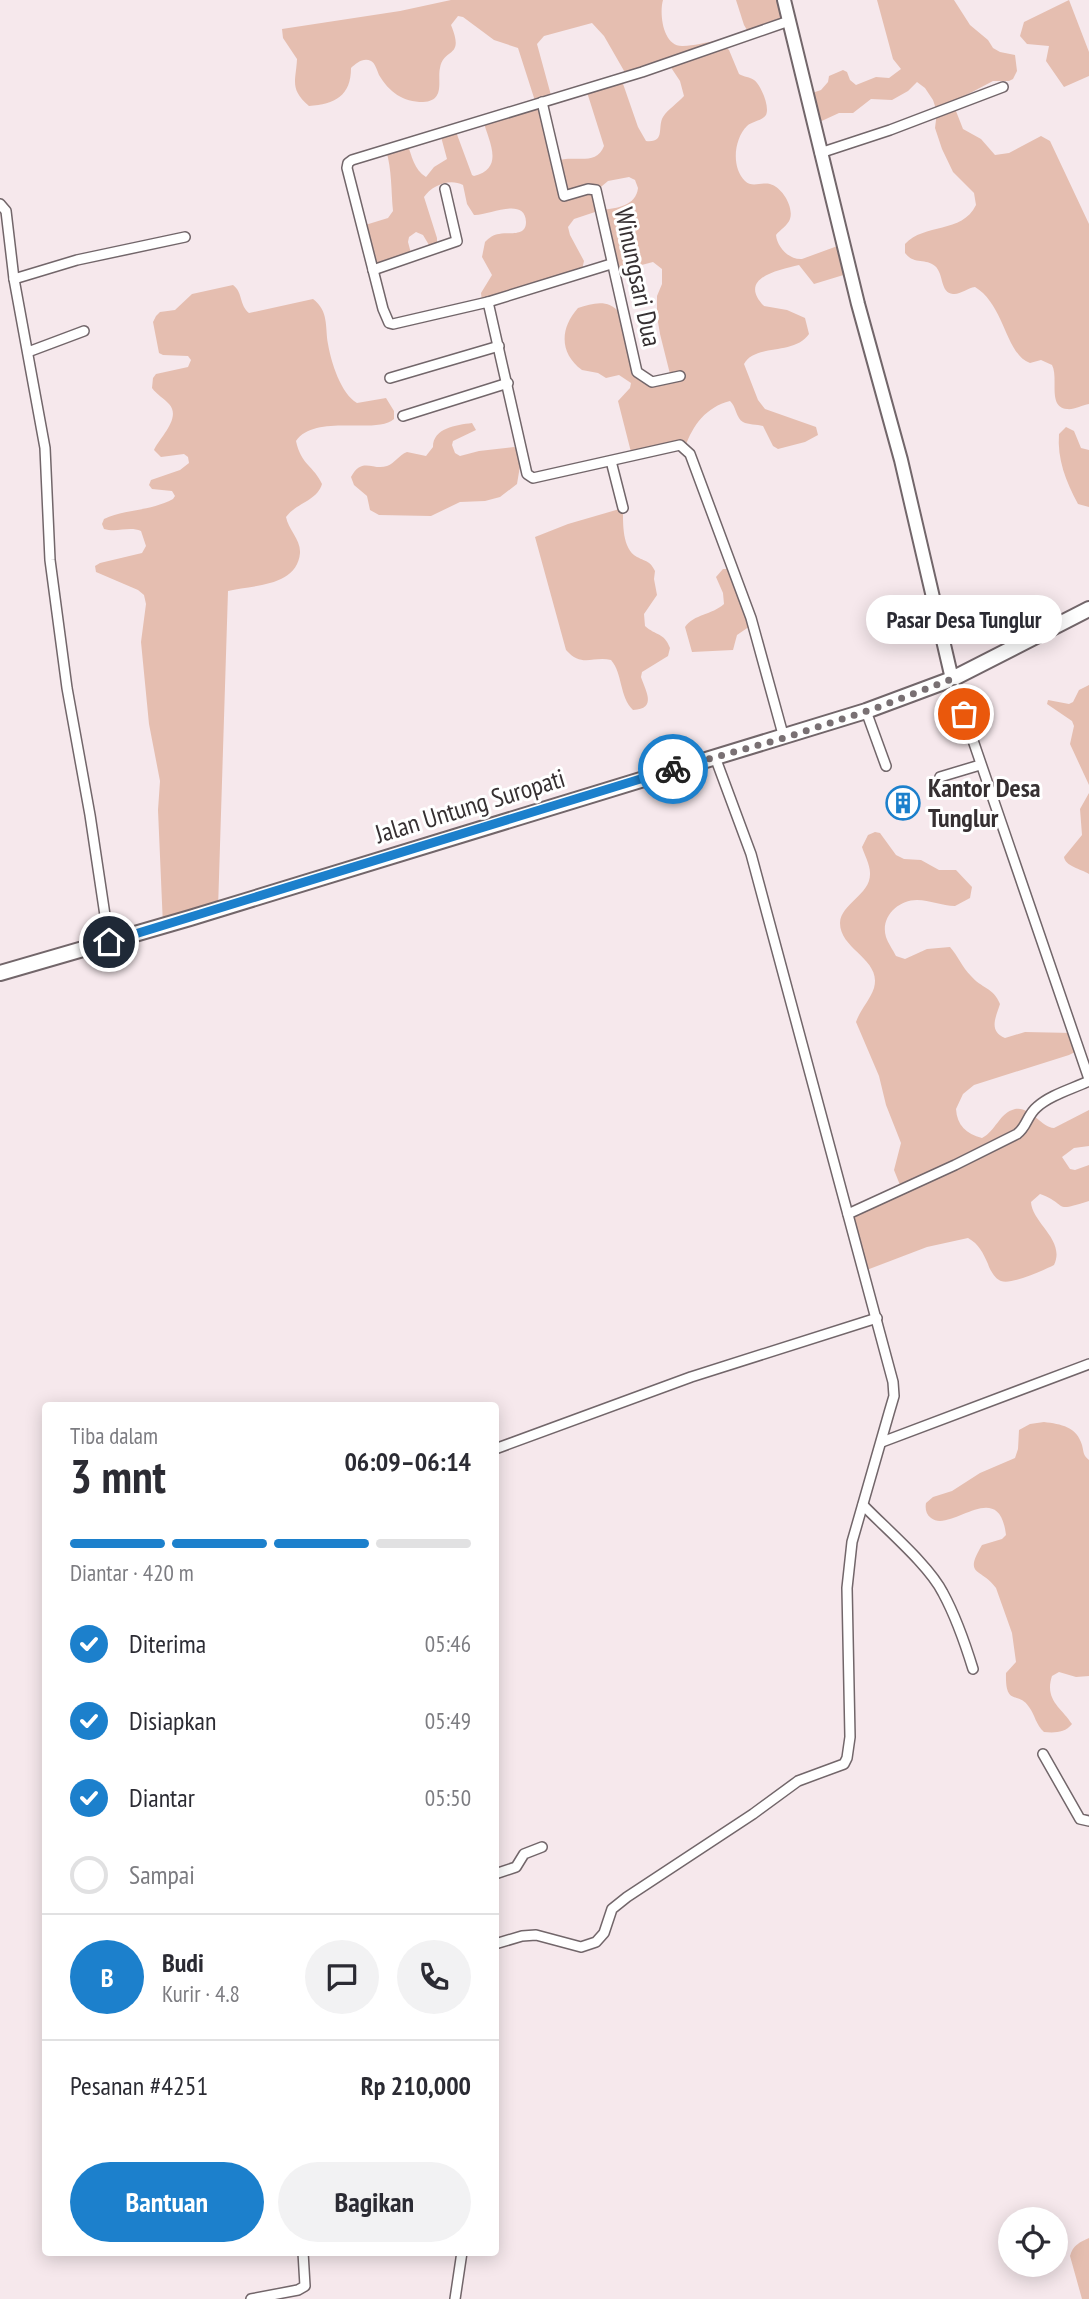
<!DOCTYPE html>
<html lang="id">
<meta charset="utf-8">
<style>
body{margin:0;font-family:"PT Sans Narrow",sans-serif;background:#f2f2f3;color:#2b2b33;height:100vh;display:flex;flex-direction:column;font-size:26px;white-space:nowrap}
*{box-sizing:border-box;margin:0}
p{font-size:23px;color:#7c7c81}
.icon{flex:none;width:38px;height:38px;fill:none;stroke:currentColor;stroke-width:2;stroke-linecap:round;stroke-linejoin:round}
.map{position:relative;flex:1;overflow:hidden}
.sheet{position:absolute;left:42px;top:1402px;width:457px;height:854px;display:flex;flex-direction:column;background:#fff;border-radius:7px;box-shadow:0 4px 18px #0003}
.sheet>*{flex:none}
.tools{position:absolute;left:998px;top:2207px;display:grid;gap:14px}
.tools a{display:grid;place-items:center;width:70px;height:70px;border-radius:50%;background:#fff;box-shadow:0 4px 18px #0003;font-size:35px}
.pin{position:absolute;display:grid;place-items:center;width:60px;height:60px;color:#fff;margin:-30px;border:4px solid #fff;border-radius:50%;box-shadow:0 2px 7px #0007}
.courier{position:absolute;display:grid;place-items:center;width:70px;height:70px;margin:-35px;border:5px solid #1c80cc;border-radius:50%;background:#fff;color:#222;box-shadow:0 2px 9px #0007}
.bubble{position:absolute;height:49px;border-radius:24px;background:#fff;box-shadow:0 4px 18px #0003;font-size:23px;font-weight:700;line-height:49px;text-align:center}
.head em{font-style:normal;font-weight:700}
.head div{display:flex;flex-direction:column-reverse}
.head{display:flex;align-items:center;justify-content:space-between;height:119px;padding:0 28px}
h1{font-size:46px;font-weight:700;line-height:52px}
.bar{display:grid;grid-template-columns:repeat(4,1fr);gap:10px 7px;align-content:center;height:84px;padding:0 28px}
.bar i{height:9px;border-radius:5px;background:#e1e1e2}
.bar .on{background:#1c80cc}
.bar p{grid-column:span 4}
.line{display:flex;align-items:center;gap:18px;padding:0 28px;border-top:2px solid #e1e1e2}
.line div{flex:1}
.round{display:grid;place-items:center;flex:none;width:74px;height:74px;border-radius:37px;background:#f2f2f3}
ol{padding:0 28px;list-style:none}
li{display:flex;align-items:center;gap:21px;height:77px}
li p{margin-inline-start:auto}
li .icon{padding:7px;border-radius:50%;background:#1c80cc;color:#fff;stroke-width:4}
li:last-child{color:#7c7c81}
li i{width:38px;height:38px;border:4px solid #e1e1e2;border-radius:50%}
.action{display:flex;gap:14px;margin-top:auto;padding:14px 28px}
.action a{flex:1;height:80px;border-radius:42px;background:#1c80cc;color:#fff;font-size:28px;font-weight:700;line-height:80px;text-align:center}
.action a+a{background:#f2f2f3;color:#2b2b33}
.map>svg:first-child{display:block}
</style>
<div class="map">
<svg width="1089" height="2299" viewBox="0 0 1089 2299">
<rect width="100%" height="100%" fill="#f6e8ec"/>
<!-- green -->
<g fill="#e5beb0" fill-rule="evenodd">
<path d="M451 0H663C659 14 663 47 683 46 694 46 705 42 717 41L729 50 739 74C744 77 750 77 754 80 761 85 770 107 766 115 762 121 752 121 747 126 734 139 731 167 745 181 752 188 761 182 770 184 782 187 794 207 790 219 788 225 780 230 776 235 777 247 789 260 802 259L843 244 850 273 814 284 799 265C778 270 737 278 764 306L787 310 805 318 809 334C794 356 755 343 744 364L758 400 765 409 816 427 818 435 805 442 778 449 773 446 763 426C757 424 748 425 743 422 736 418 736 406 730 401 706 407 693 425 685 447L632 456 618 401 630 388 631 383 619 375 606 378 598 373 582 370C559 353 560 328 578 308 593 303 608 299 619 312L637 372 645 379 670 374 660 334 657 316V296L662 284V269L653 262 619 271 601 210 574 219 568 227 570 235 584 261 581 274 482 302 481 293 492 275 482 257 485 242C489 238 494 234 499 234 509 232 526 237 526 222 525 196 488 216 474 215L467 204 463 185C450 178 432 185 424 197L437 238V248L432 250 423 235 416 232 409 237 408 242 412 257 373 270 362 226 388 218 393 211C391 190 392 170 386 150L407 143C412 156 414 170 426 177L434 167 447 159 440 133 455 129 472 175 474 176C505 168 489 142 483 120L536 104 518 48 494 40 463 17 458 16 451 25C465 59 444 47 440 68 437 80 446 101 423 102 403 102 389 92 379 75 377 70 375 63 371 61 364 57 356 63 351 68 351 96 335 104 309 106 289 89 296 81 297 59L283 38 282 29 400 11ZM592 23 604 36 627 76 668 63 680 81 684 96C678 103 668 109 663 117 657 127 666 143 646 141L638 127 621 78 586 89 604 146C596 167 574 154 556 161L543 102 552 99 537 44 544 36ZM629 177 635 180 638 188C636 206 617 208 602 210L596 191 608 181Z"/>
<polygon points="736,0 784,0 789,21 750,35 744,25"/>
<path d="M877 0H954L970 25 988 40 993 48 1000 52 1015 55 1017 71 1013 79 1009 81H993L955 101 954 106 963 129 981 139 995 155 1009 153 1041 136 1050 141 1089 224V404C1082 405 1074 410 1067 409 1047 407 1059 378 1052 365L1041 360 1030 363C1005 354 1005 305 975 287 967 288 960 295 953 294 940 293 944 274 935 266 926 258 914 265 905 253V244C924 223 962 234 976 205L974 193 953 172 942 149 935 128 937 112 933 100 925 88 917 82 908 91 892 100 871 99 853 113H839L813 125 806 95 821 90 828 82 829 76 843 70 847 72 850 80 856 85 876 77 889 78 901 69 893 59Z"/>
<polygon points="1069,0 1089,52 1089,76 1064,87 1046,61 1049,46 1027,44 1020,36 1024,22"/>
<path d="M233 285C243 292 239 305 249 313L313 299C329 311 325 327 328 344 331 362 341 394 357 403L386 398 394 411V419C376 435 315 413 296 441 301 465 314 466 322 484 317 501 296 503 286 517 288 529 301 540 300 553 297 587 252 585 228 591L218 909 163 926 158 810 160 781 149 724 141 642 146 604 144 595 138 590 96 572 95 566 100 563 142 553 146 546 141 531C129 526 117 533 104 529L102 524 104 519C126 509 151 511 173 499L175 496 172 491 152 489 149 485 151 480 180 470 189 463 188 457 184 454 161 457 154 450C159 438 182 418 169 404 164 398 157 395 152 388L153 378 156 374 188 367 191 360 188 356 163 355 159 353 153 322 156 316 160 312 175 310 192 294Z"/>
<path d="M472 423 476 430 453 441 452 445 455 453 460 456 479 451 514 447 518 449 520 466 517 484 500 497 485 501 460 502 431 516 379 515 370 510 367 496 354 485 351 477C362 456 373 471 387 466 395 463 399 455 407 452L426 456 433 447C433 428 456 425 472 423Z"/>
<path d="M1066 427 1074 431 1081 448 1089 450V507L1078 504C1066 482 1057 459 1059 434Z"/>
<path d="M623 508C623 523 622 549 637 557 647 562 650 561 655 571L654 579 657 595 644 614 645 626C656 636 664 632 670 648L668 656 642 672 641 677C645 690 658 709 633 710 619 696 623 674 611 660 592 656 582 668 566 650L535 537 568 524Z"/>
<path d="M723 569H733L753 624 737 635 733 650 692 652 685 627C694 614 712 615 724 604L723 593 716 577Z"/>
<polygon points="1089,685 1089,785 1070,744 1074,726 1072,721 1047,704 1048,700 1069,704 1073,702 1079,690"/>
<path d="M1089 793V874C1081 869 1065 866 1064 857L1082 835 1080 809Z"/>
<path d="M875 832 880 833 896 855 904 859 921 860 939 870H956L972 887 970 898 955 906C942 906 930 900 917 900 898 900 880 917 886 937 888 943 893 950 896 956L905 959 927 949 950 947C958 956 962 967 971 976 981 988 994 988 1000 1004 996 1017 988 1031 1005 1038L1025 1032 1073 1033 1079 1050 1069 1055 974 1085 963 1094 956 1109C957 1125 966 1134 982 1138 996 1131 999 1113 1015 1109 1030 1106 1041 1127 1054 1128L1089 1110V1146L1074 1148 1062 1157 1070 1169 1075 1170 1089 1165V1201C1051 1213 1070 1205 1040 1194L1031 1202C1032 1223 1066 1240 1054 1265 1044 1270 1012 1285 1001 1281 995 1279 990 1270 988 1264 983 1253 979 1244 968 1238L927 1247 864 1271 848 1214 899 1190 900 1185 894 1170 901 1143 886 1105 879 1076 856 1022C860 1010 870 1000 874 988 882 959 840 950 840 923 841 903 871 895 870 873 870 864 864 854 862 847L868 835Z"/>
<path d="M1044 1422C1061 1424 1077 1427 1082 1445 1084 1453 1083 1455 1089 1460V1676L1076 1677 1059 1672 1052 1676C1044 1700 1062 1708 1072 1724 1065 1733 1054 1733 1044 1732 1036 1725 1035 1715 1029 1707 1018 1690 1005 1708 1006 1673L1016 1662 1012 1633 996 1588C981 1567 963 1577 982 1545L1002 1539 1006 1535C999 1476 951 1534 931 1518 926 1514 925 1509 926 1503L933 1497 952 1491 980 1473 1015 1458 1018 1449 1019 1430 1030 1424Z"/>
<path d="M1089 2238V2299H1082L1070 2256C1073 2245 1080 2242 1089 2238Z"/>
</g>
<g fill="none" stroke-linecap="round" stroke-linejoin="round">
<defs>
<g id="minor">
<polyline points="542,102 564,196 588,189 596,190 637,372 652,382 680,376"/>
<polyline points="820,153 890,130 1003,87"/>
<polyline points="0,204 6,211 14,279 45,448 50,560 67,688 90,815 109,942"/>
<polyline points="373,270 457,241 445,189"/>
<polyline points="14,279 77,260 185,237"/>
<polyline points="488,302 611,264"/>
<polyline points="28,352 84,331"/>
<polyline points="390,378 499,346"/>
<polyline points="403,416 508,383"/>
<polyline points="611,461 623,508"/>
<polyline points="952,679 1089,1079"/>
<polyline points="866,711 886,766"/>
<polyline points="784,738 751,618 690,454 680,445 533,478 527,474 488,302 393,324 389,323 383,309 347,168 348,163 352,160 642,72 789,21"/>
<polyline points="940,777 980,765"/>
<path d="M848 1214 955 1165 1017 1134C1027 1127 1027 1115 1037 1107 1050 1095 1072 1089 1089 1081"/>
<polyline points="882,1442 1089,1364"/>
<polyline points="495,1449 691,1377 877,1318"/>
<path d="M863 1505C886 1529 929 1565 943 1593 956 1617 965 1643 973 1669"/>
<polyline points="1043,1754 1080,1819 1089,1821"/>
<polyline points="495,1874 516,1867 524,1854 542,1847"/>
<polyline points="495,1944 522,1936 536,1935 581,1947 596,1942 604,1933 612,1909 627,1897 753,1814 798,1781 844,1764 847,1758 850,1737 847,1588 852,1542 889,1413 894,1396 893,1382 751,854 715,757"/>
<polyline points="251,2299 298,2290 305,2286 303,2252"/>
<polyline points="455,2299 462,2252"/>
</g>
<polyline id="tertiary" points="784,0 858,304 901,460 952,679"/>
<polyline id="primary" points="0,973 190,918 866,711 952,679 1089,609"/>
</defs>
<!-- minor casing -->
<use href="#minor" stroke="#72666a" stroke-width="12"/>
<!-- tertiary casing -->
<use href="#tertiary" stroke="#72666a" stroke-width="16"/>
<!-- primary casing -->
<use href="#primary" stroke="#72666a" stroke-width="18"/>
<!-- minor -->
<use href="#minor" stroke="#fff" stroke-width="9"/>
<!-- tertiary -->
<use href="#tertiary" stroke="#fff" stroke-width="12"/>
<!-- primary -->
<use href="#primary" stroke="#fff" stroke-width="14"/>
</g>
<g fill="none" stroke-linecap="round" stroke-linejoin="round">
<!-- done -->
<polyline stroke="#797073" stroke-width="7" stroke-dasharray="0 12.6" points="673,769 784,738 876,708 952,679 964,714"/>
<!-- route -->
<polyline stroke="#1c80cc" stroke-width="9" points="109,942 673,769"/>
</g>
<!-- icons -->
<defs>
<symbol id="building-ring" viewBox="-11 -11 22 22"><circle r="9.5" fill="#fff" stroke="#1c80cc" stroke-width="1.5"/><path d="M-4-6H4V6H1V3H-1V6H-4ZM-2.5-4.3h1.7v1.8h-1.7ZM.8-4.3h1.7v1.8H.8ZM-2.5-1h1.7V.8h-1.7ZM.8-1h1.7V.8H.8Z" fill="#1c80cc"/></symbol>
</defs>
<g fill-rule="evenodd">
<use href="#building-ring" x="884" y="784" width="38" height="38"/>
</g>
<g text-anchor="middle" stroke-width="6" stroke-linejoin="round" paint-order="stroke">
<!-- street labels -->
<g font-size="26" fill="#363032" stroke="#fff">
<text transform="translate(638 277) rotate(78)" y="9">Winungsari Dua</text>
<text transform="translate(470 806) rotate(-17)" y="9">Jalan Untung Suropati</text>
</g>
<!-- poi labels -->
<g font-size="26" font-weight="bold" fill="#363032" stroke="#fff" text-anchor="start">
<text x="928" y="797">Kantor Desa<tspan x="928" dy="30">Tunglur</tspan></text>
</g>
</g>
</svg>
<div class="tools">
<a><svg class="icon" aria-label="locate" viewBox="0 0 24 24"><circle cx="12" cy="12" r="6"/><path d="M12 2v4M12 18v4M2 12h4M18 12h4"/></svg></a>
</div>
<div class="pin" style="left:964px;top:714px;background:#ea580c"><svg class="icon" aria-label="bag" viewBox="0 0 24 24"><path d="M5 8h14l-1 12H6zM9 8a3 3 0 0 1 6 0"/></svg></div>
<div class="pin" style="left:109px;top:942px;background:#1f2937"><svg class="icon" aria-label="home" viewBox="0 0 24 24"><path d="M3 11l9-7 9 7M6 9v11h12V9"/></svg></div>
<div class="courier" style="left:673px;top:769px"><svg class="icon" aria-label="bike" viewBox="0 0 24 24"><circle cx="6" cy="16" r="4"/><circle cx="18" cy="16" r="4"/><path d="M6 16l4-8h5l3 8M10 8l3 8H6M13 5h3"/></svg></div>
<div class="bubble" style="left:866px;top:595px;width:196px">Pasar Desa Tunglur</div>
<section class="sheet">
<div class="head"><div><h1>3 mnt</h1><p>Tiba dalam</p></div><em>06:09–06:14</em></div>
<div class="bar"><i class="on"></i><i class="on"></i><i class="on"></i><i></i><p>Diantar · 420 m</p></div>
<ol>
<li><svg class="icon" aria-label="check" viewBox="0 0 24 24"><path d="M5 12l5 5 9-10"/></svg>Diterima<p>05:46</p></li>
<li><svg class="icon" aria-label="check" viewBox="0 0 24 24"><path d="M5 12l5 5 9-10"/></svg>Disiapkan<p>05:49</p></li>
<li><svg class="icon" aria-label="check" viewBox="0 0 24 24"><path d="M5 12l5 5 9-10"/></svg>Diantar<p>05:50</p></li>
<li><i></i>Sampai</li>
</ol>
<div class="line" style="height:126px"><b class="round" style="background:#1c80cc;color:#fff">B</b><div><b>Budi</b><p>Kurir · 4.8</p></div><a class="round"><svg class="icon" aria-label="chat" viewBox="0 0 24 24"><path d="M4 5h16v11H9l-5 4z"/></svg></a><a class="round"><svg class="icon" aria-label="phone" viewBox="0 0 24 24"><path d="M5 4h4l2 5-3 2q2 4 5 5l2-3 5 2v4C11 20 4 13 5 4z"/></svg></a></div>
<div class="line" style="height:91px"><div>Pesanan #4251</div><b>Rp 210,000</b></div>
<div class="action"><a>Bantuan</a><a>Bagikan</a></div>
</section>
</div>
